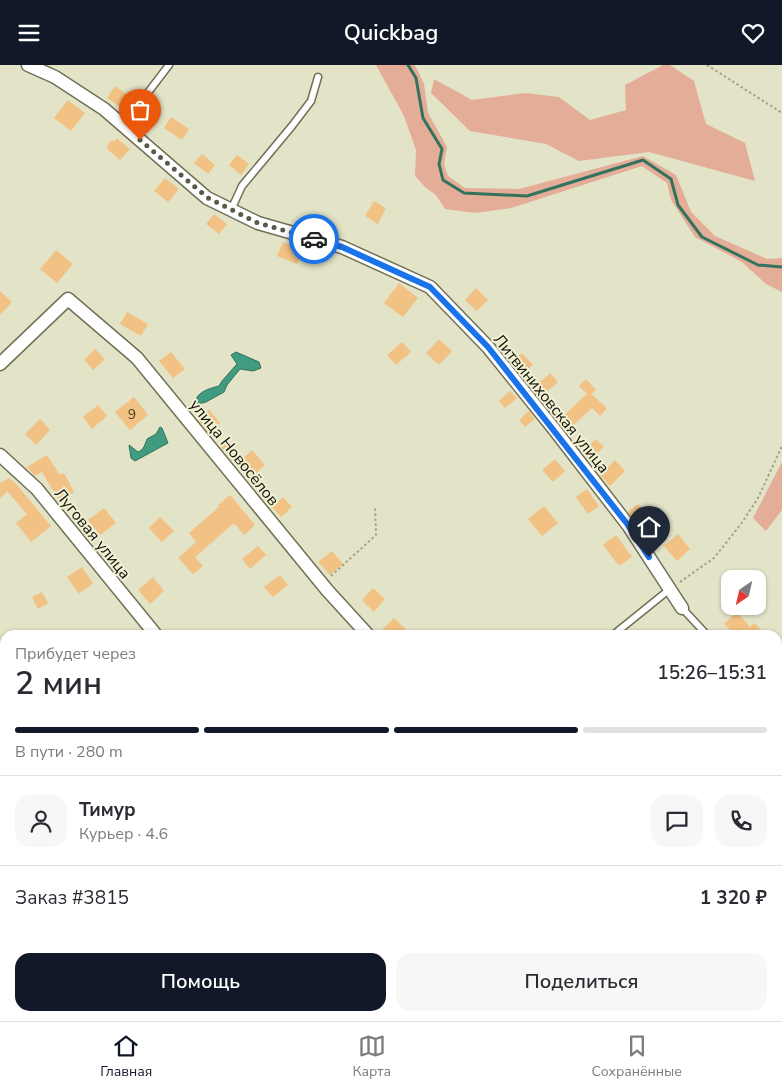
<!DOCTYPE html>
<html lang="ru">
<meta charset="utf-8">
<style>
body{margin:0;font-family:"Nunito Sans",sans-serif;background:#f7f7f7;color:#2b2b33;height:100vh;display:flex;flex-direction:column;font-size:19px;white-space:nowrap}
*{box-sizing:border-box;margin:0}
p{font-size:16px;color:#7c7c81}
.icon{flex:none;width:28px;height:28px;fill:none;stroke:currentColor;stroke-width:2;stroke-linecap:round;stroke-linejoin:round}
.map{position:relative;flex:1;overflow:hidden}
.panel{position:absolute;left:0px;top:565px;width:782px;height:391px;display:flex;flex-direction:column;background:#fff;border-radius:15px 15px 0 0;box-shadow:0 1px 4px #0004}
.panel>*{flex:none}
.needle{width:32px;rotate:214deg}
.buttons{position:absolute;left:721px;top:505px;display:grid;gap:10px}
.buttons a{display:grid;place-items:center;width:45px;height:45px;border-radius:10px;background:#fff;box-shadow:0 1px 4px #0004;font-size:25px}
.pin{position:absolute;display:grid;place-items:center;width:42px;height:42px;color:#fff;margin:-51px -21px;border-radius:50% 50% 50% 0;rotate:-45deg;box-shadow:0 0 5px #0007}
.pin .icon{rotate:45deg}
.courier{position:absolute;display:grid;place-items:center;width:50px;height:50px;margin:-25px;border:4px solid #1a73e8;border-radius:50%;background:#fff;color:#222;box-shadow:0 1px 6px #0007}
.overview em{font-style:normal;font-weight:600}
.overview div{display:flex;flex-direction:column-reverse}
.overview{display:flex;align-items:center;justify-content:space-between;height:85px;padding:0 15px}
h1{font-size:32px;font-weight:600;line-height:38px}
.bar{display:grid;grid-template-columns:repeat(4,1fr);gap:8px 5px;align-content:center;height:60px;padding:0 15px}
.bar i{height:6px;border-radius:4px;background:#e1e1e2}
.bar .current{background:#111827}
.bar p{grid-column:span 4}
.line{display:flex;align-items:center;gap:12px;padding:0 15px;border-top:1px solid #e1e1e2}
.line div{flex:1}
.round{display:grid;place-items:center;flex:none;width:52px;height:52px;border-radius:15px;background:#f7f7f7}
.action{display:flex;gap:10px;margin-top:auto;padding:10px 15px}
.action a{flex:1;height:58px;border-radius:15px;background:#111827;color:#fff;font-size:20px;font-weight:600;line-height:58px;text-align:center}
.action a+a{background:#f7f7f7;color:#2b2b33}
header{display:flex;justify-content:space-between;align-items:center;height:65px;padding:0 15px;background:#111827;color:#fff;font-size:22px;font-weight:600}
.menu{display:flex;justify-content:space-around;align-items:center;height:70px;border-top:1px solid #e1e1e2;background:#fff;font-size:14px;color:#7c7c81}
.menu a{display:grid;justify-items:center;gap:2px}
.menu .current{color:#111827}
.map>svg:first-child{display:block}
</style>
<header><svg class="icon" aria-label="menu" viewBox="0 0 24 24"><path d="M4 6h16M4 12h16M4 18h16"/></svg>Quickbag<svg class="icon" aria-label="heart" viewBox="0 0 24 24"><path d="M12 20l-8-8c-3-5 5-10 8-4 3-6 11-1 8 4z"/></svg></header>
<div class="map">
<svg width="782" height="956" viewBox="0 0 782 956">
<rect width="100%" height="100%" fill="#e3e3c7"/>
<!-- green -->
<g fill="#e3ad98">
<polygon points="376,0 415,0 424,19 428,48 447,82 444,99 448,111 465,123 519,124 643,91 676,110 691,147 715,171 767,194 782,193 782,227 766,219 742,197 695,172 671,135 667,118 642,101 511,143 475,148 445,144 436,130 425,122 415,111 416,85 404,51"/>
<polygon points="663,0 670,0 694,16 706,59 745,78 755,116 649,87 579,96 546,79 470,66 431,28 434,14 472,35 525,28 559,32 590,55 626,45 625,20"/>
<polygon points="782,397 782,445 766,466 753,453"/>
</g>
<!-- forest -->
<polygon fill="#ce876c" points="0,772 3,774 5,781 5,876 0,857"/>
<!-- water -->
<g fill="#419b80" stroke="#33725c">
<path d="M236 287 259 297 261 303 253 306 240 304 227 320 224 327 206 337 194 340C196 327 208 324 219 321L222 316 237 299 231 290Z"/>
<path d="M160 362 162 363 168 378 135 396 131 393 129 380 138 387C144 385 145 379 147 374L156 369Z"/>
</g>
<g fill="none" stroke-linecap="round" stroke-linejoin="round">
<!-- stream -->
<polyline stroke="#33725c" stroke-width="3" points="408,0 416,13 423,53 442,84 439,99 443,115 464,128 527,131 643,95 671,114 678,140 702,172 758,200 782,202"/>
</g>
<!-- building -->
<g fill="#f1c284">
<polygon points="115,21 134,34 126,46 107,33"/>
<polygon points="68,35 85,48 71,66 54,53"/>
<polygon points="171,52 189,64 182,75 164,63"/>
<polygon points="117,73 130,84 120,95 107,84 108,83 107,81 112,75 114,77"/>
<polygon points="202,89 215,100 208,109 194,98"/>
<polygon points="237,90 249,99 241,110 229,100"/>
<polygon points="165,113 179,124 168,137 154,126"/>
<polygon points="374,136 386,143 378,159 365,151"/>
<polygon points="214,149 227,159 219,169 206,159"/>
<polygon points="283,177 302,186 297,199 277,191"/>
<polygon points="56,185 73,199 57,218 40,204"/>
<polygon points="399,218 418,233 403,252 384,238"/>
<polygon points="476,223 488,235 477,246 465,235"/>
<polygon points="0,226 12,237 0,250"/>
<polygon points="127,247 148,259 141,271 120,259"/>
<polygon points="439,274 452,286 439,300 426,288"/>
<polygon points="402,277 411,287 396,300 387,290"/>
<polygon points="95,284 105,294 93,305 84,295"/>
<polygon points="171,287 185,304 173,313 159,296"/>
<polygon points="522,288 533,300 526,306 515,294"/>
<polygon points="550,308 558,317 545,328 537,320"/>
<polygon points="586,314 596,325 591,329 607,343 600,351 592,343 568,365 559,355 587,329 579,321"/>
<polygon points="510,326 517,333 505,343 499,336"/>
<polygon points="134,332 148,350 130,365 115,347"/>
<polygon points="98,340 107,351 92,364 83,352"/>
<polygon points="209,345 220,358 208,367 198,355"/>
<polygon points="529,346 535,354 525,362 519,355"/>
<polygon points="40,354 50,365 36,380 25,369"/>
<polygon points="227,374 242,394 252,385 265,400 250,414 219,380"/>
<polygon points="596,374 604,382 593,392 586,384"/>
<polygon points="47,390 60,410 64,408 74,427 59,436 42,407 35,411 27,402"/>
<polygon points="555,394 565,406 553,417 542,405"/>
<polygon points="615,395 625,406 610,421 600,410"/>
<polygon points="9,413 17,420 51,461 31,477 16,458 27,449 7,426 0,434 0,418"/>
<polygon points="587,424 599,441 588,449 576,432"/>
<polygon points="230,430 255,460 244,470 234,458 195,492 203,501 193,509 178,493 196,477 189,468 220,441 218,440"/>
<polygon points="283,432 292,442 281,452 272,442"/>
<polygon points="638,439 646,448 635,456 628,447"/>
<polygon points="544,441 558,458 542,471 528,454"/>
<polygon points="104,443 116,458 100,470 88,455"/>
<polygon points="160,452 174,466 162,477 149,463"/>
<polygon points="678,469 690,484 677,496 664,481"/>
<polygon points="616,470 632,492 619,501 603,480"/>
<polygon points="258,481 266,490 250,504 242,494"/>
<polygon points="332,486 343,499 330,510 318,497"/>
<polygon points="82,502 93,518 79,529 67,512"/>
<polygon points="280,510 288,520 273,532 264,522"/>
<polygon points="153,512 164,526 150,539 138,525"/>
<polygon points="373,523 385,534 374,547 362,535"/>
<polygon points="42,527 48,538 38,544 32,532"/>
<polygon points="737,547 750,562 754,558 767,570 735,570 724,559"/>
<polygon points="394,553 407,565 402,570 377,570"/>
</g>
<g fill="none" stroke-linecap="round" stroke-linejoin="round">
<defs>
<g id="lane">
<polyline points="126,63 140,38 169,0"/>
<polyline points="231,145 242,121 292,61 311,36 318,12"/>
<polyline points="682,543 707,570"/>
<polyline points="613,570 670,524"/>
<polyline points="320,956 342,951"/>
</g>
<g id="street">
<polyline points="28,0 55,12 104,44 207,133 258,158 342,182 430,222 488,282 554,364 628,460 682,543"/>
<polyline points="0,299 68,234 137,293 327,525 368,570"/>
<polyline points="0,390 37,424 156,570"/>
<polyline points="304,951 305,956"/>
</g>
<polyline id="primary" points="0,926 5,947"/>
</defs>
<!-- lane casing -->
<use href="#lane" stroke="#717057" stroke-width="9"/>
<!-- street casing -->
<use href="#street" stroke="#717057" stroke-width="15"/>
<!-- primary casing -->
<use href="#primary" stroke="#717057" stroke-width="22"/>
<!-- path -->
<g stroke="#a3a38c" stroke-width="2" stroke-dasharray="2.5 2.5" stroke-linecap="butt">
<polyline points="707,0 782,48"/>
<polyline points="331,511 376,470 375,441"/>
<polyline points="680,517 714,493 741,459 758,433 782,381"/>
<polyline points="778,591 782,591"/>
<polyline points="778,853 782,846"/>
<polyline points="201,956 209,951"/>
</g>
<!-- lane -->
<use href="#lane" stroke="#fff" stroke-width="6"/>
<!-- street -->
<use href="#street" stroke="#fff" stroke-width="12"/>
<!-- primary -->
<use href="#primary" stroke="#fff" stroke-width="20"/>
</g>
<g fill="none" stroke-linecap="round" stroke-linejoin="round">
<!-- done -->
<polyline stroke="#5a5a4a" stroke-width="5" stroke-dasharray="0 9" points="140,75 208,133 258,158 314,174"/>
<!-- route -->
<polyline stroke="#1a73e8" stroke-width="6" points="314,174 342,182 430,222 488,282 628,460 649,492"/>
</g>
<g text-anchor="middle" stroke-width="4" stroke-linejoin="round" paint-order="stroke">
<!-- number labels -->
<g font-size="14" fill="#493d26">
<text x="132" y="354">9</text>
</g>
<!-- street labels -->
<g font-size="16" fill="#111107" stroke="#f1f0d4">
<text transform="translate(552 338) rotate(51)" y="6">Литвиниховская улица</text>
<text transform="translate(235 387) rotate(51)" y="6">улица Новосёлов</text>
<text transform="translate(93 468) rotate(51)" y="6">Луговая улица</text>
</g>
</g>
</svg>
<div class="buttons">
<a><svg class="needle" viewBox="-14 -14 28 28"><path d="M0-13l5 13h-10z" fill="#e53935"/><path d="M0 13l5-13h-10z" fill="#7c7c81"/></svg></a>
</div>
<div class="pin" style="left:140px;top:75px;background:#ea580c"><svg class="icon" aria-label="bag" viewBox="0 0 24 24"><path d="M5 8h14l-1 12H6zM9 8a3 3 0 0 1 6 0"/></svg></div>
<div class="pin" style="left:649px;top:492px;background:#1f2937"><svg class="icon" aria-label="home" viewBox="0 0 24 24"><path d="M3 11l9-7 9 7M6 9v11h12V9"/></svg></div>
<div class="courier" style="left:314px;top:174px"><svg class="icon" aria-label="car" viewBox="0 0 24 24"><path d="M5 17H2v-5l4-1 3-4h7l3 4 3 1v5h-3M9 17h6M6 11h13"/><circle cx="7" cy="17" r="2"/><circle cx="17" cy="17" r="2"/></svg></div>
<section class="panel">
<div class="overview"><div><h1>2 мин</h1><p>Прибудет через</p></div><em>15:26–15:31</em></div>
<div class="bar"><i class="current"></i><i class="current"></i><i class="current"></i><i></i><p>В пути · 280 m</p></div>
<div class="line" style="height:90px"><a class="round"><svg class="icon" aria-label="person" viewBox="0 0 24 24"><circle cx="12" cy="8" r="4"/><path d="M4 21q1-7 8-7t8 7"/></svg></a><div><b>Тимур</b><p>Курьер · 4.6</p></div><a class="round"><svg class="icon" aria-label="chat" viewBox="0 0 24 24"><path d="M4 5h16v11H9l-5 4z"/></svg></a><a class="round"><svg class="icon" aria-label="phone" viewBox="0 0 24 24"><path d="M5 4h4l2 5-3 2q2 4 5 5l2-3 5 2v4C11 20 4 13 5 4z"/></svg></a></div>
<div class="line" style="height:65px"><div>Заказ #3815</div><b>1 320 ₽</b></div>
<div class="action"><a>Помощь</a><a>Поделиться</a></div>
</section>
</div>
<nav class="menu">
<a class="current"><svg class="icon" aria-label="home" viewBox="0 0 24 24"><path d="M3 11l9-7 9 7M6 9v11h12V9"/></svg>Главная</a>
<a><svg class="icon" aria-label="map" viewBox="0 0 24 24"><path d="M3 6l6-2 6 2 6-2v14l-6 2-6-2-6 2zM9 4v14M15 6v14"/></svg>Карта</a>
<a><svg class="icon" aria-label="saved" viewBox="0 0 24 24"><path d="M7 4h10v16l-5-4-5 4z"/></svg>Сохранённые</a>
</nav>
